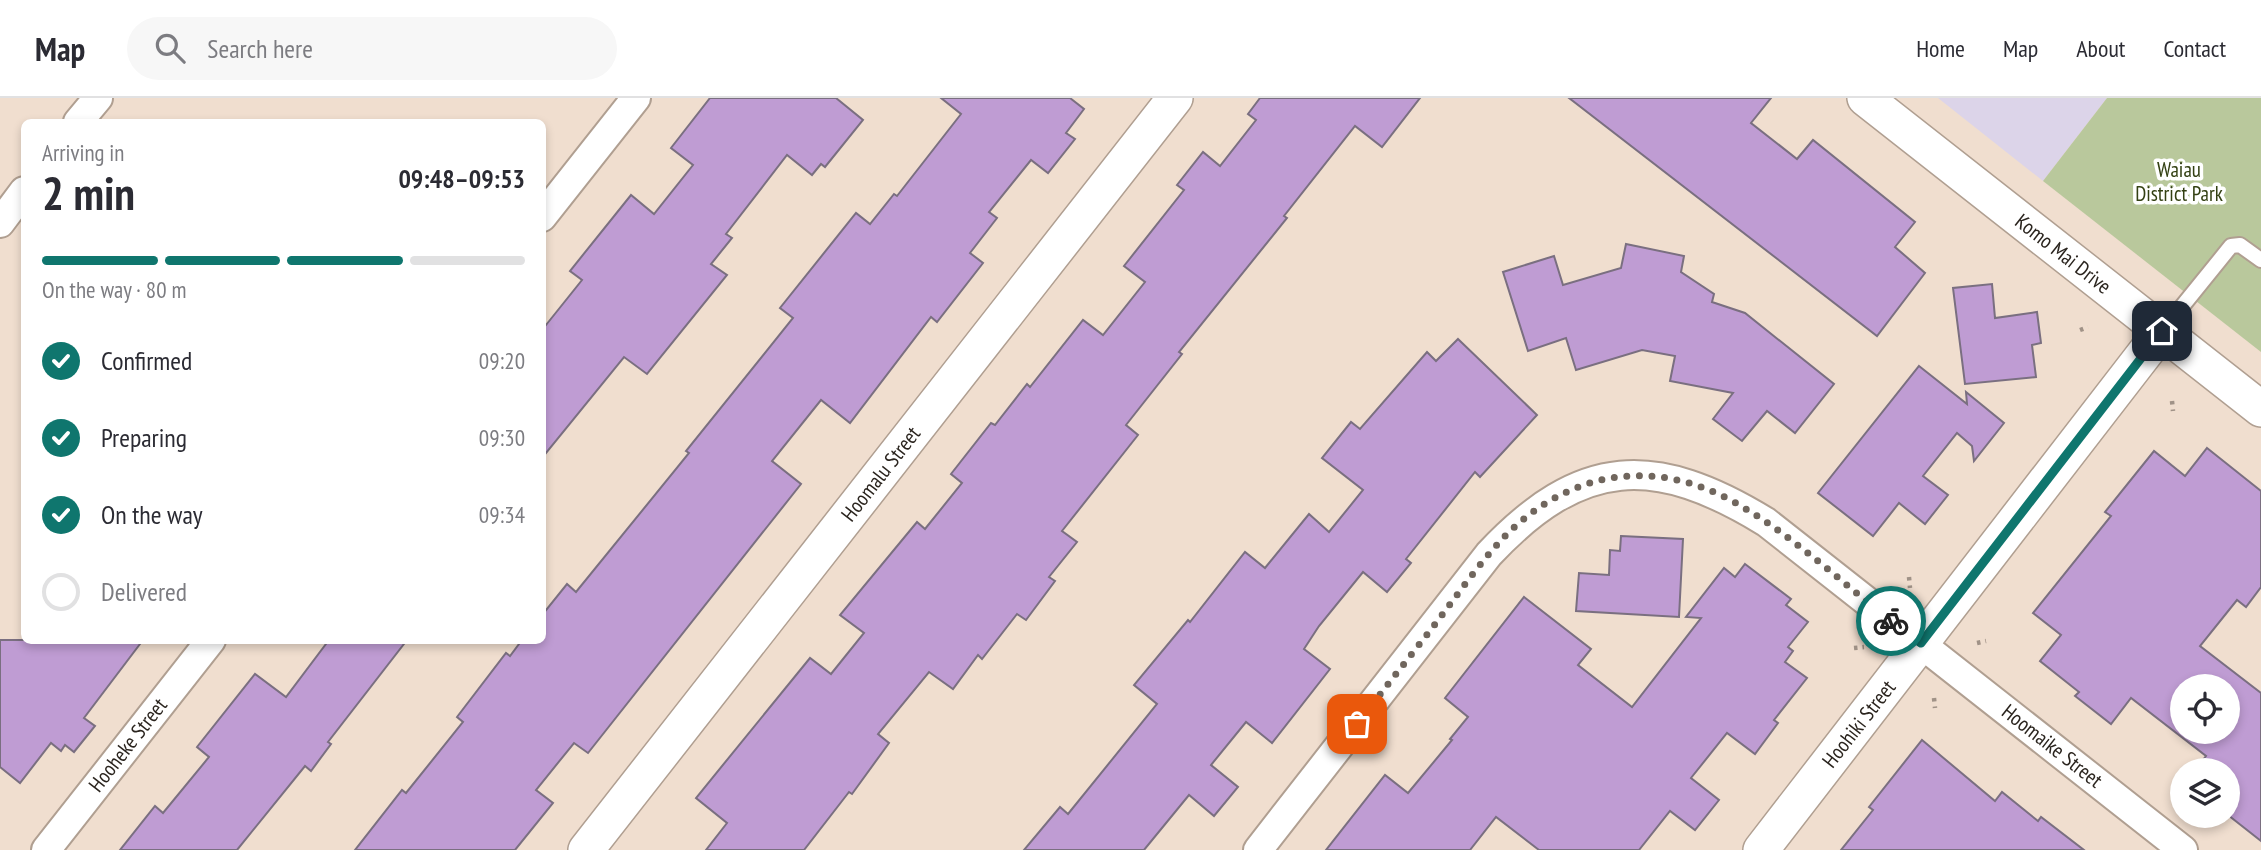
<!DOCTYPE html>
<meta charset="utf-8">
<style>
body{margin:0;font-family:"PT Sans Narrow",sans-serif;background:#f7f7f7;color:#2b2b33;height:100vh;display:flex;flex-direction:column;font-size:26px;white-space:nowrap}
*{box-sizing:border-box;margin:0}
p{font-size:23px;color:#7c7c81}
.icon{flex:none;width:38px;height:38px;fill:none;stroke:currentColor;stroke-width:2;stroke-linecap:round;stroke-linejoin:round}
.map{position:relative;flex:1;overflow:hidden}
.details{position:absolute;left:21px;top:21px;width:525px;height:525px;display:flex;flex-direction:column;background:#fff;border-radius:10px;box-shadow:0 4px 10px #0003}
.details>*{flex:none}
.controls{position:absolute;left:2170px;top:576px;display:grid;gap:14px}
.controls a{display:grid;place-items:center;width:70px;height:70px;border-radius:50%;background:#fff;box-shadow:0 4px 10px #0003;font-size:35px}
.pin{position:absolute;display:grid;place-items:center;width:60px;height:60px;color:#fff;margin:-30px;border-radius:14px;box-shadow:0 4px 10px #0006}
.courier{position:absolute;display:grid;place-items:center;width:70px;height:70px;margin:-35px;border:5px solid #0f766e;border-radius:50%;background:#fff;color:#222;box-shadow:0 2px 9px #0007}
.summary em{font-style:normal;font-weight:700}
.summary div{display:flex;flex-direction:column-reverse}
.summary{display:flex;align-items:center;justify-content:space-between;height:119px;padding:0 21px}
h1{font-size:46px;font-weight:700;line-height:52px}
.bar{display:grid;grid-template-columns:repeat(4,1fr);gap:10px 7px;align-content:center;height:84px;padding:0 21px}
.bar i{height:9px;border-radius:5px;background:#e1e1e2}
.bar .current{background:#0f766e}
.bar p{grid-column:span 4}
ol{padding:0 21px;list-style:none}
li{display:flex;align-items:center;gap:21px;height:77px}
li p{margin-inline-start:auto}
li .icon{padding:7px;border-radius:50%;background:#0f766e;color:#fff;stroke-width:4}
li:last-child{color:#7c7c81}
li i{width:38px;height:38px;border:4px solid #e1e1e2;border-radius:50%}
header{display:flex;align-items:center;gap:42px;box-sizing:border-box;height:98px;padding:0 35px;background:#fff;border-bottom:2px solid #e1e1e2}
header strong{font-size:33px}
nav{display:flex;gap:38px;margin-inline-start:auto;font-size:24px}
.search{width:490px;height:63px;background:#f7f7f7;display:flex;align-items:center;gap:18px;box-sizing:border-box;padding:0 24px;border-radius:38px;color:#7c7c81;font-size:26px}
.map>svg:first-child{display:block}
</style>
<header>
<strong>Map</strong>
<div class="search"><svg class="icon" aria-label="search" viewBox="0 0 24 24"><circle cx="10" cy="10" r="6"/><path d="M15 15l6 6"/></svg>Search here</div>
<nav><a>Home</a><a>Map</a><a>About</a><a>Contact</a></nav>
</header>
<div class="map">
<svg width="2261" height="752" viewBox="0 0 2261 752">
<rect width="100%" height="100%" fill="#f0decf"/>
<!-- industrial -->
<polygon fill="#dcd4e9" points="1938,0 2107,0 2043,83"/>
<!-- green -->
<polygon fill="#b9c89c" points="2107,0 2261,0 2261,254 2043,83"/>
<!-- building -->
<g fill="#bf9cd3" stroke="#7a6f80" stroke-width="2" fill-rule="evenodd">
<polygon points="710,0 836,0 863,22 825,69 821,66 812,77 787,57 726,136 732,140 711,166 727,177 647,276 624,259 542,360 542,232 582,182 570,173 631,97 654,116 693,67 671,50"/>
<polygon points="941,0 1070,0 1084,11 1066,35 1075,41 1048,75 1031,62 989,114 997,120 970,155 983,165 937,224 931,219 850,325 821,302 772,363 801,386 588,655 574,645 536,692 553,705 515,752 355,752 402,692 406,695 463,624 457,619 506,555 510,558 522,542 542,542 542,517 567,486 576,494 689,355 686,353 793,220 780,210 856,115 870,126 894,96 897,98 961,16"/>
<polygon points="1260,0 1420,0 1382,49 1355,28 1284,118 1287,120 1179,254 1182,256 1126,327 1138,337 1062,433 1077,444 1049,479 1055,483 1026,522 1017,516 982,561 978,557 953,591 929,574 878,636 889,645 852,696 849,694 804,752 706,752 727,725 696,700 810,560 831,576 864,535 840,517 917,424 925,431 962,385 951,376 991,325 995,327 1027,286 1030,289 1083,222 1103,237 1145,184 1124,168 1184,92 1177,87 1203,54 1220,68 1256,22 1248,16"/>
<polygon points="1569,0 1771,0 1751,25 1797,61 1813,42 1915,124 1895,149 1925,175 1877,238"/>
<polygon points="1626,146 1684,158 1681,174 1714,196 1712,204 1745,215 1834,286 1795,335 1767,313 1742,343 1713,321 1733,295 1670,283 1675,258 1642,252 1576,272 1566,240 1528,253 1503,174 1554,158 1563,187 1621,170"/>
<polygon points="1992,186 1995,220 2037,214 2041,245 2032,247 2036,279 1965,286 1953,190"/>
<polygon points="1458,241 1537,317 1480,379 1475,374 1406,461 1411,465 1387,494 1363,474 1319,528 1304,551 1330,571 1272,645 1246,624 1211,667 1238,689 1214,718 1189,697 1144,752 1024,752 1060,709 1068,716 1157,606 1134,587 1188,522 1190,524 1245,454 1265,470 1309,416 1329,434 1363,392 1322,360 1351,324 1360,331 1427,254 1436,263"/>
<polygon points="1919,268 1967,306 1966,294 2004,325 1974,363 1972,348 1957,335 1923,378 1948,397 1925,426 1899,405 1873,438 1818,395"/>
<path d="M2207 350 2261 393V489L2246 509 2237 502 2200 548 2261 595V743L2228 717V672H2195L2206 658 2131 600 2111 626 2075 598 2079 594 2040 563 2061 537 2033 515 2111 418 2105 414 2154 353 2185 378ZM2182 588H2228V634H2182Z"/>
<polygon points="1621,438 1683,441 1679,519 1576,513 1579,475 1609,477 1610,452 1620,453"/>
<polygon points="1745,466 1791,501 1786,507 1808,524 1788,549 1793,553 1785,564 1807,580 1774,622 1778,625 1755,656 1727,635 1691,680 1719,702 1695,732 1670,713 1639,752 1539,752 1496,719 1470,752 1326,752 1385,677 1408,695 1452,642 1450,641 1468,619 1445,600 1524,499 1591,551 1578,567 1632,609 1701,520 1686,519 1724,470 1735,479"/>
<polygon points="0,542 143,542 84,620 95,628 74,654 65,647 61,653 51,645 20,685 0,669"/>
<polygon points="329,542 407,542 328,644 331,646 311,673 305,668 237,752 120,752 155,708 163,715 209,659 197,649 255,576 286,599"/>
<polygon points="1922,642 1995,703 2002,694 2038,723 2041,719 2084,752 1841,752 1873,712 1869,709"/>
</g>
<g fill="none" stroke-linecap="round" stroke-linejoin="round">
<defs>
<polyline id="service" points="2163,232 2231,148 2240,147 2261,162"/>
<g id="minor">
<polyline points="78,24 98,0"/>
<polyline points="542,119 636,0"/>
<polyline points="0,125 24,93"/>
<polyline points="46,752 211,542"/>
<path d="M1258 752 1489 456C1581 358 1655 356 1766 424L2183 752"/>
</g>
<g id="tertiary">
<polyline points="1865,0 2261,311"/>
<polyline points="586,752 1175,0"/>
<polyline points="1761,752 2162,233"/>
</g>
</defs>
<!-- service casing -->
<use href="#service" stroke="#b09f91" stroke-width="18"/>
<!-- minor casing -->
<use href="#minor" stroke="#b09f91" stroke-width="32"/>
<!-- tertiary casing -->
<use href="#tertiary" stroke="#b09f91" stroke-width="38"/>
<!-- path -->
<g stroke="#a09287" stroke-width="4.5" stroke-dasharray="3.5 5" stroke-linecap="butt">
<polyline points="2080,232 2088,229"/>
<polyline points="2172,303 2173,313"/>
<polyline points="1909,479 1910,490"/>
<polyline points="1977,545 1986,543"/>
<polyline points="1854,550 1864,549"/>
<polyline points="1934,600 1935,610"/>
</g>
<!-- service -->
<use href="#service" stroke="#fff" stroke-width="14"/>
<!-- minor -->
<use href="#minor" stroke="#fff" stroke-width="28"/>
<!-- tertiary -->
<use href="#tertiary" stroke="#fff" stroke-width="35"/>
</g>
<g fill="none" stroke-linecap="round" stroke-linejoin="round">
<!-- done -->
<path stroke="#70665d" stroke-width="7" stroke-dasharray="0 12.6" d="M1357 626C1384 591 1412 556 1439 521 1461 492 1483 460 1509 434 1574 372 1655 360 1734 404 1791 436 1840 483 1891 523"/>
<!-- route -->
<polyline stroke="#0f766e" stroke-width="9" points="1891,523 1921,545 2162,233"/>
</g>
<g text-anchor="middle" stroke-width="7" stroke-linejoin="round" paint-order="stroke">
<!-- park labels -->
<g font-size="21" fill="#334013" stroke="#fff">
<text x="2179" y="79">Waiau<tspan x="2179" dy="24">District Park</tspan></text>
</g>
<!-- street labels -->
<g font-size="21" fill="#2b251f" stroke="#fff">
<text transform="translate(2063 156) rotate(38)" y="7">Komo Mai Drive</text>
<text transform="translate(881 376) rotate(-52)" y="7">Hoomalu Street</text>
<text transform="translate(1859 626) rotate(-52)" y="7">Hoohiki Street</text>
<text transform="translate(128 647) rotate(-52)" y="7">Hooheke Street</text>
<text transform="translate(2052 648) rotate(38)" y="7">Hoomaike Street</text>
</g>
</g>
</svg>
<div class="controls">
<a><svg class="icon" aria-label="locate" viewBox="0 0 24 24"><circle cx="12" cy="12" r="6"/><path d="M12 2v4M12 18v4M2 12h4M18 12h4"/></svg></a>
<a><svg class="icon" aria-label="layers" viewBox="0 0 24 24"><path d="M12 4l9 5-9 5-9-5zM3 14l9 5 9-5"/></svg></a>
</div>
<div class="pin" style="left:1357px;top:626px;background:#ea580c"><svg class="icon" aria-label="bag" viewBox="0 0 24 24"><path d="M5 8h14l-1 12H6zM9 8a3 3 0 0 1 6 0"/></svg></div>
<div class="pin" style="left:2162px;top:233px;background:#1f2937"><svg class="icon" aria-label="home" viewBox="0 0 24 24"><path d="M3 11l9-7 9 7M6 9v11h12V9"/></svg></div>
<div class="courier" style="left:1891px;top:523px"><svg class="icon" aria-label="bike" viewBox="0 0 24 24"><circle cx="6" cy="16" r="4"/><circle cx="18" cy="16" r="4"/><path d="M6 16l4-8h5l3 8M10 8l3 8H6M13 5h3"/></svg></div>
<section class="details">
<div class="summary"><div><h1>2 min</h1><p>Arriving in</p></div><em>09:48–09:53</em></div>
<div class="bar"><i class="current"></i><i class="current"></i><i class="current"></i><i></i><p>On the way · 80 m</p></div>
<ol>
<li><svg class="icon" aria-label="check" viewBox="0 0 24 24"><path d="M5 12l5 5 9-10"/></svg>Confirmed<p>09:20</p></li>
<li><svg class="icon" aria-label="check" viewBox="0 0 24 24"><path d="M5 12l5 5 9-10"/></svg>Preparing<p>09:30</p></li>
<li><svg class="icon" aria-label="check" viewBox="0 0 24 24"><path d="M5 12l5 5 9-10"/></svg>On the way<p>09:34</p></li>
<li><i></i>Delivered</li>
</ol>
</section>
</div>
